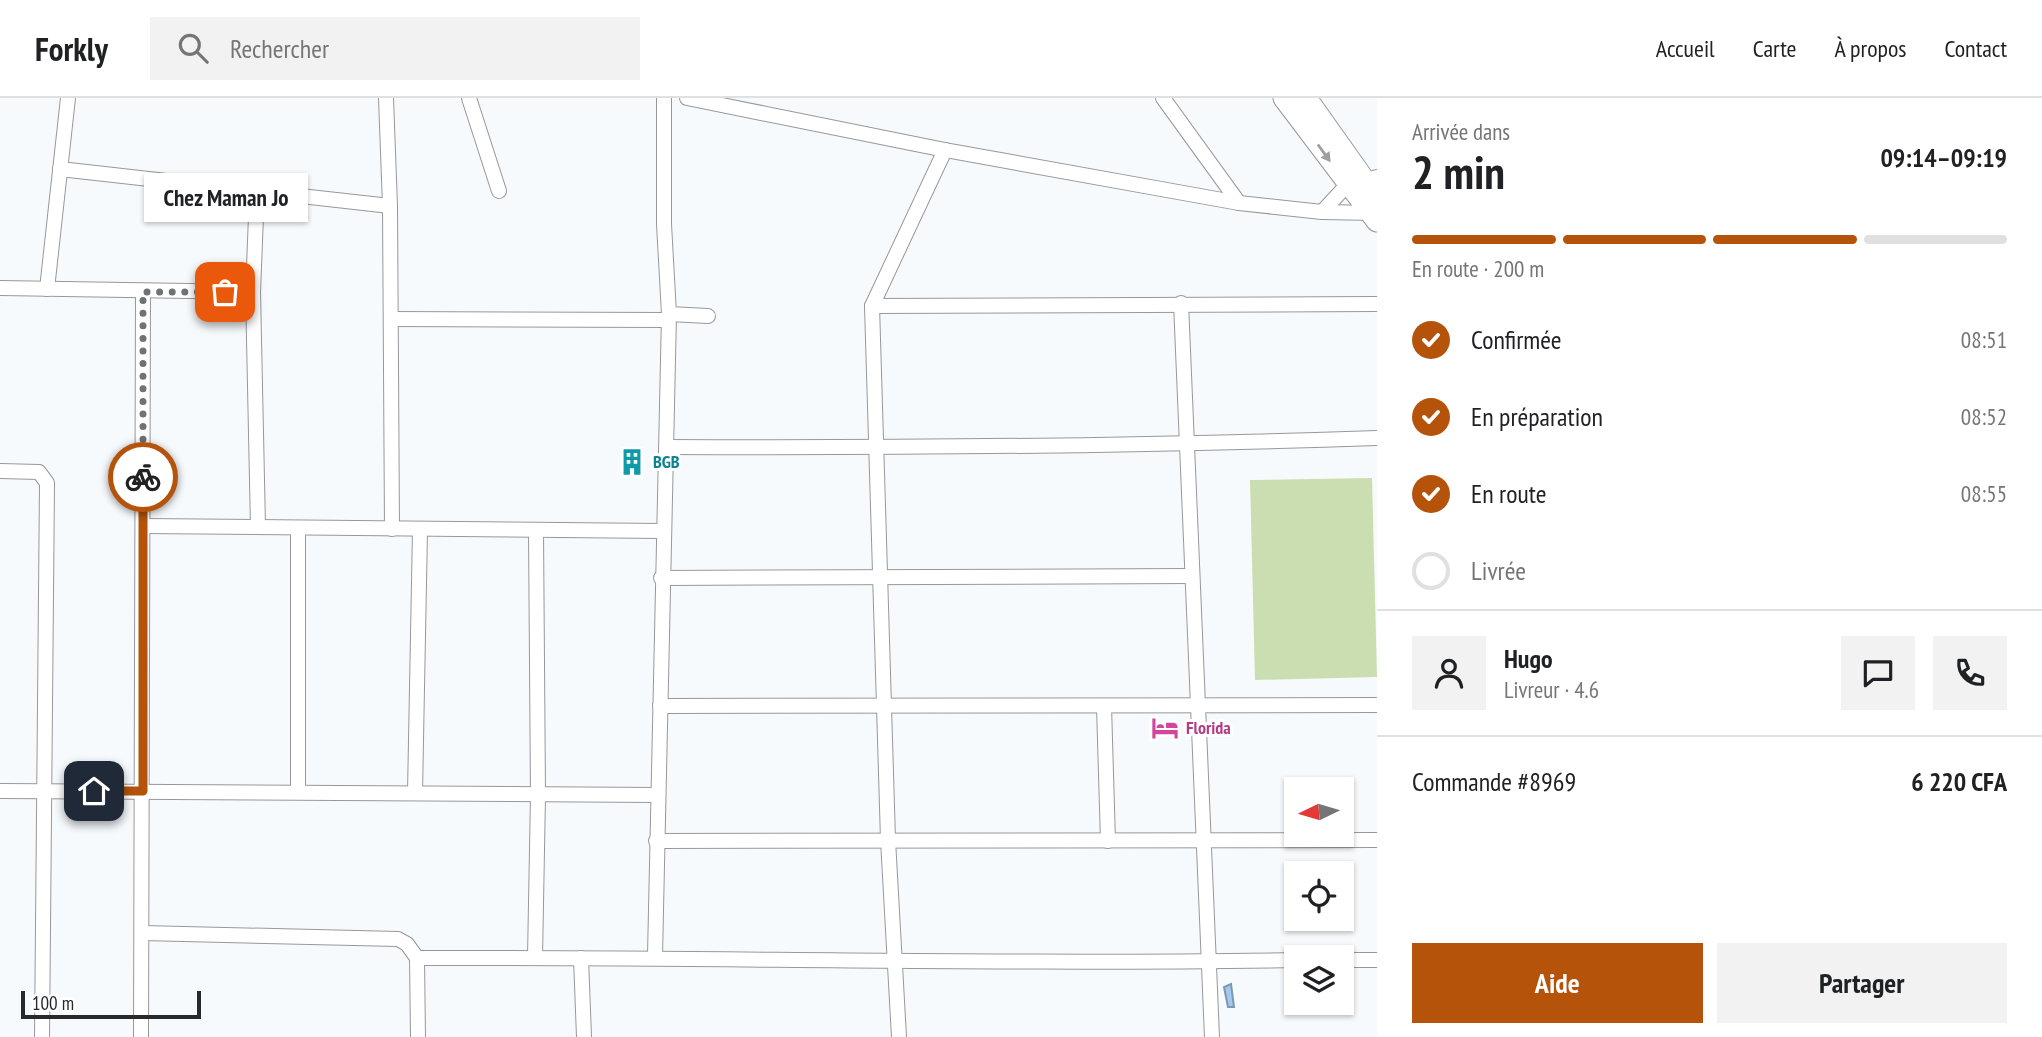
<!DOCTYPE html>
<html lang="fr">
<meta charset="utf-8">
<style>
body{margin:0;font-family:"PT Sans Narrow",sans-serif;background:#f2f2f2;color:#202124;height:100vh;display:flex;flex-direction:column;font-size:26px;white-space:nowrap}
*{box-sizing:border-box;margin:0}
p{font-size:23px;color:#757577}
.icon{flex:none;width:38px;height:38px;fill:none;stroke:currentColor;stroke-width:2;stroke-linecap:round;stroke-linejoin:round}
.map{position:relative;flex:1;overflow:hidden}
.drawer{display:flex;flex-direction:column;background:#fff;width:665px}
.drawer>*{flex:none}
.needle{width:46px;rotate:265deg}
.fabs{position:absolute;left:1284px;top:679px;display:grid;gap:14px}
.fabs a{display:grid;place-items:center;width:70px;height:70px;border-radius:0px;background:#fff;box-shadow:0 2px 5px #0004;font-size:35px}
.scale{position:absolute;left:21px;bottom:18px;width:180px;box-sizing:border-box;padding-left:7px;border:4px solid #28292a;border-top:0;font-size:19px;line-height:24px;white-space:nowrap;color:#28292a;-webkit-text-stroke:5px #fff;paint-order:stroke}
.pin{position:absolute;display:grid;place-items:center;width:60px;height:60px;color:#fff;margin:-30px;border-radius:14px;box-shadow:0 4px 10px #0006}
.courier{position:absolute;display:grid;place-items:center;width:70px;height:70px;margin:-35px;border:5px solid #b45309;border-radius:50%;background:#fff;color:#222;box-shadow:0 2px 9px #0007}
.bubble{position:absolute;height:49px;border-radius:0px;background:#fff;box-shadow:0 2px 5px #0004;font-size:23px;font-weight:800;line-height:49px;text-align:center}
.headline em{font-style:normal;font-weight:800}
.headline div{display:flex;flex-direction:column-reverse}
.headline{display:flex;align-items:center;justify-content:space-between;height:119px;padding:0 35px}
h1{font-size:46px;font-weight:800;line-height:52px}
.bar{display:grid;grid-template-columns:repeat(4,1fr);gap:10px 7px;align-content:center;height:84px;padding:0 35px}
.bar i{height:9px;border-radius:5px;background:#e0e0e0}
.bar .selected{background:#b45309}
.bar p{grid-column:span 4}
.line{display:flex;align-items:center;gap:18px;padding:0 35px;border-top:2px solid #e0e0e0}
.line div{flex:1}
.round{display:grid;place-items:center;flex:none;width:74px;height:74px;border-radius:0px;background:#f2f2f2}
ol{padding:0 35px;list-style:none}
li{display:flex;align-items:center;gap:21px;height:77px}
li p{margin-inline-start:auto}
li .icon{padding:7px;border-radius:50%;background:#b45309;color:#fff;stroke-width:4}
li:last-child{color:#757577}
li i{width:38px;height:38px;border:4px solid #e0e0e0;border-radius:50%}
.button{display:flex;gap:14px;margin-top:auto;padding:14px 35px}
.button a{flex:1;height:80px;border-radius:0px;background:#b45309;color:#fff;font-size:28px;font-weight:800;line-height:80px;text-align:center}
.button a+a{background:#f2f2f2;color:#202124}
header{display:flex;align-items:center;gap:42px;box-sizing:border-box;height:98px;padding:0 35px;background:#fff;border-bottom:2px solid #e0e0e0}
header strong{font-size:33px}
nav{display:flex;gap:38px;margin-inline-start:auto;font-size:24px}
.search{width:490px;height:63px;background:#f2f2f2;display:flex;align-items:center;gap:18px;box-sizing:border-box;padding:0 24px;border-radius:0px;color:#757577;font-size:26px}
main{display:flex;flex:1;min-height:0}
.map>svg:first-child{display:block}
</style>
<header>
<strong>Forkly</strong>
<div class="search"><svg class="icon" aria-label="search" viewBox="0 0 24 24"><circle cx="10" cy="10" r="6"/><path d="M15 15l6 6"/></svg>Rechercher</div>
<nav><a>Accueil</a><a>Carte</a><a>À propos</a><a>Contact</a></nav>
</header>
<main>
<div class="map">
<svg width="1377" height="939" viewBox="0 0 1377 939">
<rect width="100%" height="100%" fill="#f7fafd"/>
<!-- green -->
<polygon fill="#cadeb1" points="1372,380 1377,579 1255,582 1250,382"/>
<!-- water -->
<polygon fill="#a3c7ee" stroke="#7e98b3" stroke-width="2" points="1231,886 1234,909 1228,909 1224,889"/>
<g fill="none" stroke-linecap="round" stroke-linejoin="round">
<defs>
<g id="minor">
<polyline points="386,0 390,108 392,431"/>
<polyline points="469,0 499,93"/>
<polyline points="687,0 945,52 1239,105 1322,114 1375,115"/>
<polyline points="1163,0 1239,105"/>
<polyline points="60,71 390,108"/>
<polyline points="257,93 253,194 258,429"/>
<polyline points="1322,114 1347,87 1377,79"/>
<polyline points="0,190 253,194"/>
<polyline points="47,191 68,0"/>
<polyline points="1181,205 1212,939"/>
<polyline points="872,208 1377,206"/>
<polyline points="669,216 708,218"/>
<polyline points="391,221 668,222"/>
<path d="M667 349C904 350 1140 348 1377 340"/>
<polyline points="0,373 39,374 47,385 42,939"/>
<polyline points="143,428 662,433"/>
<polyline points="298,431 298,694"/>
<polyline points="661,480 1191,478"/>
<polyline points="660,608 1377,607"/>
<polyline points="1104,608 1108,743"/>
<polyline points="0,693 657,697"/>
<polyline points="415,695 420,432"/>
<polyline points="656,743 1377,742"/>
<polyline points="142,835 398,841 407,846 417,860 418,939"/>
<polyline points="655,858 669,216 664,126 664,0"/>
<path d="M417 860C710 859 1003 867 1297 862"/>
<polyline points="535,860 538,697 536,433"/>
<polyline points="581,860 584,939"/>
<polyline points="1342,862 1377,862"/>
<polyline points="141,939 143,194"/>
<polyline points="899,939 888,742 872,208 945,52"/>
</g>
<g id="secondary">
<polyline points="1284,0 1377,123"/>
<polyline points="1306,0 1377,100"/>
</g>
</defs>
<!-- minor casing -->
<use href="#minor" stroke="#96989c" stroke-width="16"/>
<!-- secondary casing -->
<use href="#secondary" stroke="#96989c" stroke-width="23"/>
<!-- minor -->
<use href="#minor" stroke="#fff" stroke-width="14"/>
<!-- secondary -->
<use href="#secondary" stroke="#fff" stroke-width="21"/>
</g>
<!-- one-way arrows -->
<defs><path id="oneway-solid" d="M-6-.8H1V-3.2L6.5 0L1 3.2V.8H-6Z" transform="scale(1.75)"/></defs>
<use fill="#9e9f9f" href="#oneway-solid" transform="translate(1324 55) rotate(54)"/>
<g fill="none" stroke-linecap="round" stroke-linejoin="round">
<!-- done -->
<polyline stroke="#707274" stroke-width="7" stroke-dasharray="0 12.6" points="143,379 143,194 225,194"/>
<!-- route -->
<polyline stroke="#b45309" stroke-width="9" points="94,693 143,693 143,379"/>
</g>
<!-- icons -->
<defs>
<symbol id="building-bare" viewBox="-9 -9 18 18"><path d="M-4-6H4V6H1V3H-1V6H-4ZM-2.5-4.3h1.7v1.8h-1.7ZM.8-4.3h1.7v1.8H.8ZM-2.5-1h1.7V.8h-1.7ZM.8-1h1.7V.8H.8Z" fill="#0f9aa8" stroke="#fff" stroke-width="2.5" paint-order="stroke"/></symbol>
<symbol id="hotel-bare" viewBox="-9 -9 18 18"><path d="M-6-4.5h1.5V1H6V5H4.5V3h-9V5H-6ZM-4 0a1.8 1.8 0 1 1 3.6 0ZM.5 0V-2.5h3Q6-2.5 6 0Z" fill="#d1479c" stroke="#fff" stroke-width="2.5" paint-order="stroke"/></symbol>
</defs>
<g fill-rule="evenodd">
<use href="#building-bare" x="613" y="345" width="38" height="38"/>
<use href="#hotel-bare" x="1146" y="611" width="38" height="38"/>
</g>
<g text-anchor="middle" stroke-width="6" stroke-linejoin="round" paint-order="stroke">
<!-- culture labels -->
<g font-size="18" font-weight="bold" fill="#0d838f" stroke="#fff" text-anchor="start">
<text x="653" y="370">BGB</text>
</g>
<!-- hotel labels -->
<g font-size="18" font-weight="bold" fill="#b23c85" stroke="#fff" text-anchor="start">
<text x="1186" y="636">Florida</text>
</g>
</g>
</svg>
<div class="fabs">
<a><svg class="needle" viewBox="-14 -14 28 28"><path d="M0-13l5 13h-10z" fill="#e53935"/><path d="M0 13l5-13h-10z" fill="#757577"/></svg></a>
<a><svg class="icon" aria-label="locate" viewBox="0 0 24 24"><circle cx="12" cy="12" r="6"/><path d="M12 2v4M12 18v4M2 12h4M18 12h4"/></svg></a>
<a><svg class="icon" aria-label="layers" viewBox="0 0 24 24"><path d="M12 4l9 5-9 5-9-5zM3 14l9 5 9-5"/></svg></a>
</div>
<div class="scale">100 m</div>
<div class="pin" style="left:225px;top:194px;background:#ea580c"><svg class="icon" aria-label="bag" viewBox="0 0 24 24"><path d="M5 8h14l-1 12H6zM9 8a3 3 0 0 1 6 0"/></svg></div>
<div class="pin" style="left:94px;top:693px;background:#1f2937"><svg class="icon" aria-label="home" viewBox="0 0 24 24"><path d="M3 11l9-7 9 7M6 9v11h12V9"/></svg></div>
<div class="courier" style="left:143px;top:379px"><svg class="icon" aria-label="bike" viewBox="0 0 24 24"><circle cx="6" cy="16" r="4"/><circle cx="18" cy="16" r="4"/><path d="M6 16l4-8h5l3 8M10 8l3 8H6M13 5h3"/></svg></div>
<div class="bubble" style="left:144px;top:75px;width:164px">Chez Maman Jo</div>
</div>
<section class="drawer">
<div class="headline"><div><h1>2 min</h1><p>Arrivée dans</p></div><em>09:14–09:19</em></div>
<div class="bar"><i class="selected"></i><i class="selected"></i><i class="selected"></i><i></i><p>En route · 200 m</p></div>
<ol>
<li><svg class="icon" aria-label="check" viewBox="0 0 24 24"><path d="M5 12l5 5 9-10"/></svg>Confirmée<p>08:51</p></li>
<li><svg class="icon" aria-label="check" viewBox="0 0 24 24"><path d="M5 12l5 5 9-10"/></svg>En préparation<p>08:52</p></li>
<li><svg class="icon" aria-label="check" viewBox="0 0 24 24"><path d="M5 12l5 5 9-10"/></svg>En route<p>08:55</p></li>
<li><i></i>Livrée</li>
</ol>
<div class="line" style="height:126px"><a class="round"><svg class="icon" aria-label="person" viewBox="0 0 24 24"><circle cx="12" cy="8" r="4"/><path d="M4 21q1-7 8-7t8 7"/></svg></a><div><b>Hugo</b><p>Livreur · 4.6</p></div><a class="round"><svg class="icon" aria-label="chat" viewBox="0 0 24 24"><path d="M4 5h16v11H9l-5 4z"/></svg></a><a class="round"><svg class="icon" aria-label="phone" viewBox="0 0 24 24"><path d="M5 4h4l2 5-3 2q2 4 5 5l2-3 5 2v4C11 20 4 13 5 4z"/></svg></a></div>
<div class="line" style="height:91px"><div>Commande #8969</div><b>6 220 CFA</b></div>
<div class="button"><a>Aide</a><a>Partager</a></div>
</section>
</main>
